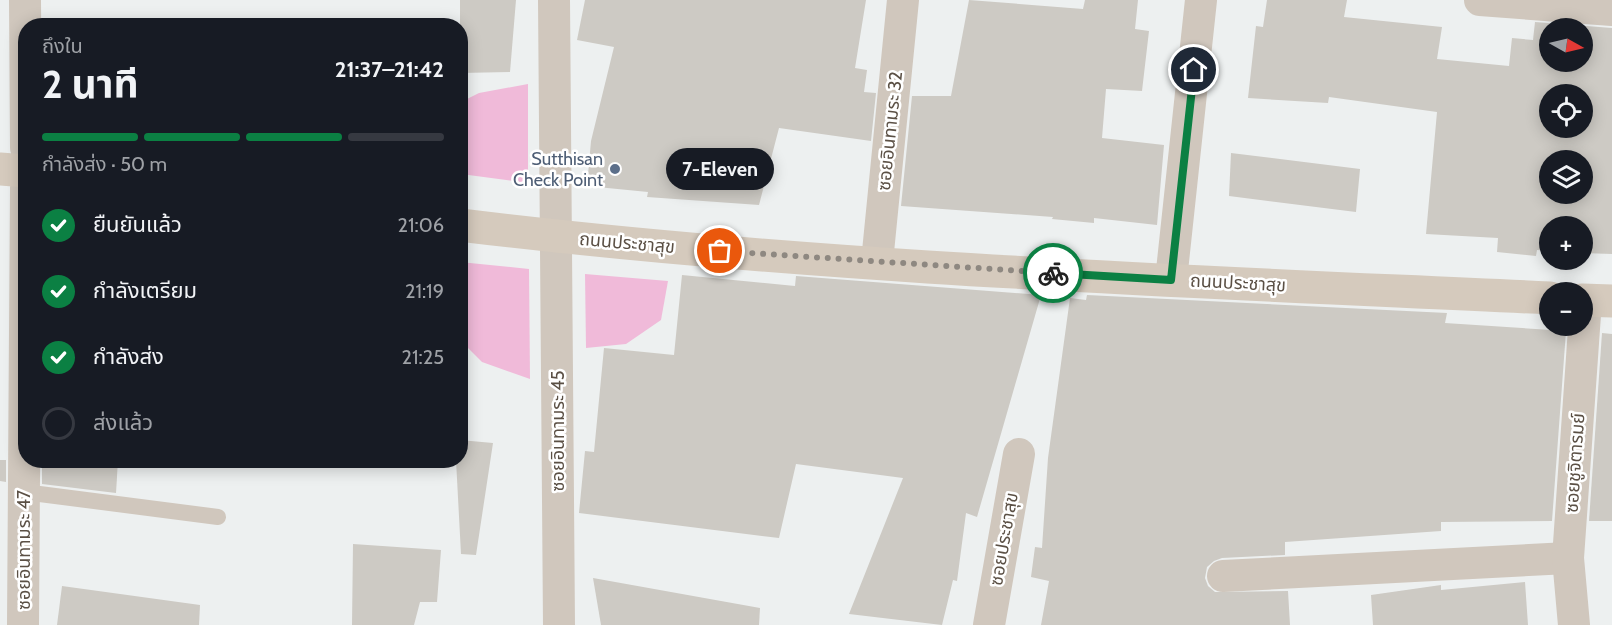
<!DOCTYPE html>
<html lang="th">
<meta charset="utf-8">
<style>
body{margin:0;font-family:Cabin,"Noto Sans Thai",sans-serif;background:#20242c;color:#f1f3f6;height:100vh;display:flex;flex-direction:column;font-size:22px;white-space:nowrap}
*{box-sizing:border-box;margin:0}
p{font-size:20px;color:#9ea1a6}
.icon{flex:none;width:33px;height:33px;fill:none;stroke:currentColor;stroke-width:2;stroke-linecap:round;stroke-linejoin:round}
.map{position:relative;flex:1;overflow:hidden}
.sheet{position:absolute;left:18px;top:18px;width:450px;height:450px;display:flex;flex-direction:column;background:#171b24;border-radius:24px;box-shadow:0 3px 15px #0003}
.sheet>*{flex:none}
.needle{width:39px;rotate:98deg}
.controls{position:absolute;left:1539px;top:18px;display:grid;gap:12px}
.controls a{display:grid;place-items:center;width:54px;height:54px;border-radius:50%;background:#171b24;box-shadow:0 3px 15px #0003;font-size:30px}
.pin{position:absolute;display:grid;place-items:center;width:51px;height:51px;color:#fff;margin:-26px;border:3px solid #fff;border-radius:50%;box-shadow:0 2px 6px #0007}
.courier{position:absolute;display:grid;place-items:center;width:60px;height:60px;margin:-30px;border:4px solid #0b8043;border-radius:50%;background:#fff;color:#222;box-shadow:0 2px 8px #0007}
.bubble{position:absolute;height:42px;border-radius:21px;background:#171b24;box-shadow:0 3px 15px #0003;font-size:20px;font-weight:700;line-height:42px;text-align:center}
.summary em{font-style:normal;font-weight:700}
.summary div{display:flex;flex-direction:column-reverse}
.summary{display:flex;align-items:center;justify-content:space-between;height:102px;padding:0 24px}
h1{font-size:39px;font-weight:700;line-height:45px}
.bar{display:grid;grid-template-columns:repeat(4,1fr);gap:9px 6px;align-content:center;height:72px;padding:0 24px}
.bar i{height:8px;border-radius:4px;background:#363941}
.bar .selected{background:#0b8043}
.bar p{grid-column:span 4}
ol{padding:0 24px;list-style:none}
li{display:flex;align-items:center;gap:18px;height:66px}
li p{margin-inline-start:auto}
li .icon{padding:6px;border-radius:50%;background:#0b8043;color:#fff;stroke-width:4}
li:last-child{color:#9ea1a6}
li i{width:33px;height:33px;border:3px solid #363941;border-radius:50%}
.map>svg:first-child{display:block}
</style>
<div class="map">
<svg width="1612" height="625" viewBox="0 0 1612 625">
<rect width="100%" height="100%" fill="#edf0f0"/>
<!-- green -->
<g fill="#f0bad9">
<polygon points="528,84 528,183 461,174 461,102 479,93"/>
<polygon points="460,262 529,269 530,379 482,362 461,341"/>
<polygon points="585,274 668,281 661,320 626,344 586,348"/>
</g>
<!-- building -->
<g fill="#cdcac4" fill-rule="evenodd">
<polygon points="460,0 516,0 510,72 460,73"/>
<polygon points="585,0 866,0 855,68 867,70 864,92 876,93 871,141 779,128 759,205 647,197 648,192 587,186 591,141 614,47 577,40"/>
<polygon points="969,0 1083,9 1085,0 1138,0 1135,29 1149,31 1142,91 1106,89 1102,138 1164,145 1157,225 1094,218 1094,223 1052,219 1053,217 901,206 912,96 951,96"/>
<path d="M1267 0H1347L1344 17 1442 27 1437 59 1509 66 1512 38 1533 40 1535 22 1612 28V254L1582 253V226H1550V251L1537 250 1536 256 1497 252 1498 238 1426 234 1437 112 1329 97 1328 103 1248 98 1256 26 1263 27ZM1550 28H1582V62H1550ZM1550 94H1582V128H1550ZM1550 160H1582V194H1550Z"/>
<polygon points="1231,153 1360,169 1356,212 1229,196"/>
<polygon points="682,275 795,286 796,276 1041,295 977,517 966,513 957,581 953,580 942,625 849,614 903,478 796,464 779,538 579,513 585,451 594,452 604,348 674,355"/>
<polygon points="1087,295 1447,313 1445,323 1566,331 1552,521 1441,522 1441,531 1285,542 1285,555 1222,558 1214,561 1207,567 1205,578 1208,586 1215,592 1288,591 1290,625 1041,625 1049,581 1031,577 1035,547 1042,548 1048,458 1070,298 1086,300"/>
<polygon points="1602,333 1612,334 1612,521 1589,521"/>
<polygon points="460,440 493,443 476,555 461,554 456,460 460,460"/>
<polygon points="0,460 6,460 6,482 0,481"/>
<polygon points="42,460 118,460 116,493 42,484"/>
<polygon points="353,544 441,550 437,602 420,602 414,625 352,625"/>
<polygon points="593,578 760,608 759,625 601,625"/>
<polygon points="1525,582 1528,625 1373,625 1371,595 1441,585 1441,590"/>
<polygon points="62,586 200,605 199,625 57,625"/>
</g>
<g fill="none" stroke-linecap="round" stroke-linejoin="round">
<!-- lane -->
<polyline stroke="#d0c7bd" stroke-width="16" points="24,492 218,517"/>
<!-- street -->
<g stroke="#d0c7bd" stroke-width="32">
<polyline points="25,0 26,148"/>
<polyline points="554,0 559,625"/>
<polyline points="1480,0 1612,10"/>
<polyline points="877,262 903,0"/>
<polyline points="1171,280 1201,0"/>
<polyline points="1223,576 1568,558"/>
<polyline points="23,625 26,188"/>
<polyline points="989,625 1019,454"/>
<polyline points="1574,625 1568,558 1586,300"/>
</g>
<!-- secondary -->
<g stroke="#d5cabd" stroke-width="33">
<polyline points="0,169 26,171"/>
<path d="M460 225C820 269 1188 281 1550 298"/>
<polyline points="1582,300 1612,301"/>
</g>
</g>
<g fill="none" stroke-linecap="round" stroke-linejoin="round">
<!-- done -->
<polyline stroke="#8e8881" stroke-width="6" stroke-dasharray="0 10.8" points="720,251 1053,273"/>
<!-- route -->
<polyline stroke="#0b8043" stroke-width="8" points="1053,273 1171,280 1194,70"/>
</g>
<!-- markers -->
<circle fill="#5c6f8a" stroke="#fff" stroke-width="2" cx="615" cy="169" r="6"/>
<g text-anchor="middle" stroke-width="5" stroke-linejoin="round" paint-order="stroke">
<!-- street labels -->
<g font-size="18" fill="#5b5045" stroke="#fff">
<text transform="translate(890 131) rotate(-84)" y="6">ซอยอินทามระ 32</text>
<text transform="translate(627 243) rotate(5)" y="6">ถนนประชาสุข</text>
<text transform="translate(1238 283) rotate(3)" y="6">ถนนประชาสุข</text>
<text transform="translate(558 431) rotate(-90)" y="6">ซอยอินทามระ 45</text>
<text transform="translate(1575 463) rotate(-86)" y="6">ซอยชูจิตารมย์</text>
<text transform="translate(1004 539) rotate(-80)" y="6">ซอยประชาสุข</text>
<text transform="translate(24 550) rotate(-90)" y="6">ซอยอินทามระ 47</text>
</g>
<!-- service labels -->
<g font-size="18" fill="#4e5e75" stroke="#fff" text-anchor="end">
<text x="603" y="165">Sutthisan<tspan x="603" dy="21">Check Point</tspan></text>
</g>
</g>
</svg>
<div class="controls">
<a><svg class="needle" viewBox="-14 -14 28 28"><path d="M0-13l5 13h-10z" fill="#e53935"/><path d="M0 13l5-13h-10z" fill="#9ea1a6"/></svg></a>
<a><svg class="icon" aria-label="locate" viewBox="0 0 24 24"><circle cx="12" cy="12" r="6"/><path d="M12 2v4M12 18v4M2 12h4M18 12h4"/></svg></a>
<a><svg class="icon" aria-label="layers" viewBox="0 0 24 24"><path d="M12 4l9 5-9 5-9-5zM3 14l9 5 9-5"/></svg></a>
<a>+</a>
<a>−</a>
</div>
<div class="pin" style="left:720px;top:251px;background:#ea580c"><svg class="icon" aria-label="bag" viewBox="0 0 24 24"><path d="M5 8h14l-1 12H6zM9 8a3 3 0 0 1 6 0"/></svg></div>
<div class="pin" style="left:1194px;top:70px;background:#1f2937"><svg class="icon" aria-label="home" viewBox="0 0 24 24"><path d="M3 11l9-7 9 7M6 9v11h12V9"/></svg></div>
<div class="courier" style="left:1053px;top:273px"><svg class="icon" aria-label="bike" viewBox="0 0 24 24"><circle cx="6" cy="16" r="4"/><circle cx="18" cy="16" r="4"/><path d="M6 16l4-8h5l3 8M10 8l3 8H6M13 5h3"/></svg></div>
<div class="bubble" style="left:666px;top:148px;width:108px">7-Eleven</div>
<section class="sheet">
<div class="summary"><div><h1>2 นาที</h1><p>ถึงใน</p></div><em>21:37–21:42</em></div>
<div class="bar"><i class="selected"></i><i class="selected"></i><i class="selected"></i><i></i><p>กำลังส่ง · 50 m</p></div>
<ol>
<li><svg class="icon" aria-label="check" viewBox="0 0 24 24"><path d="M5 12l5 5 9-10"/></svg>ยืนยันแล้ว<p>21:06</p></li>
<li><svg class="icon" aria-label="check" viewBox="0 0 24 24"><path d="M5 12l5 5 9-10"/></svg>กำลังเตรียม<p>21:19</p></li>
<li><svg class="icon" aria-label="check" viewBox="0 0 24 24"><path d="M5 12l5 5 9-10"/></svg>กำลังส่ง<p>21:25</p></li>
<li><i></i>ส่งแล้ว</li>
</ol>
</section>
</div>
